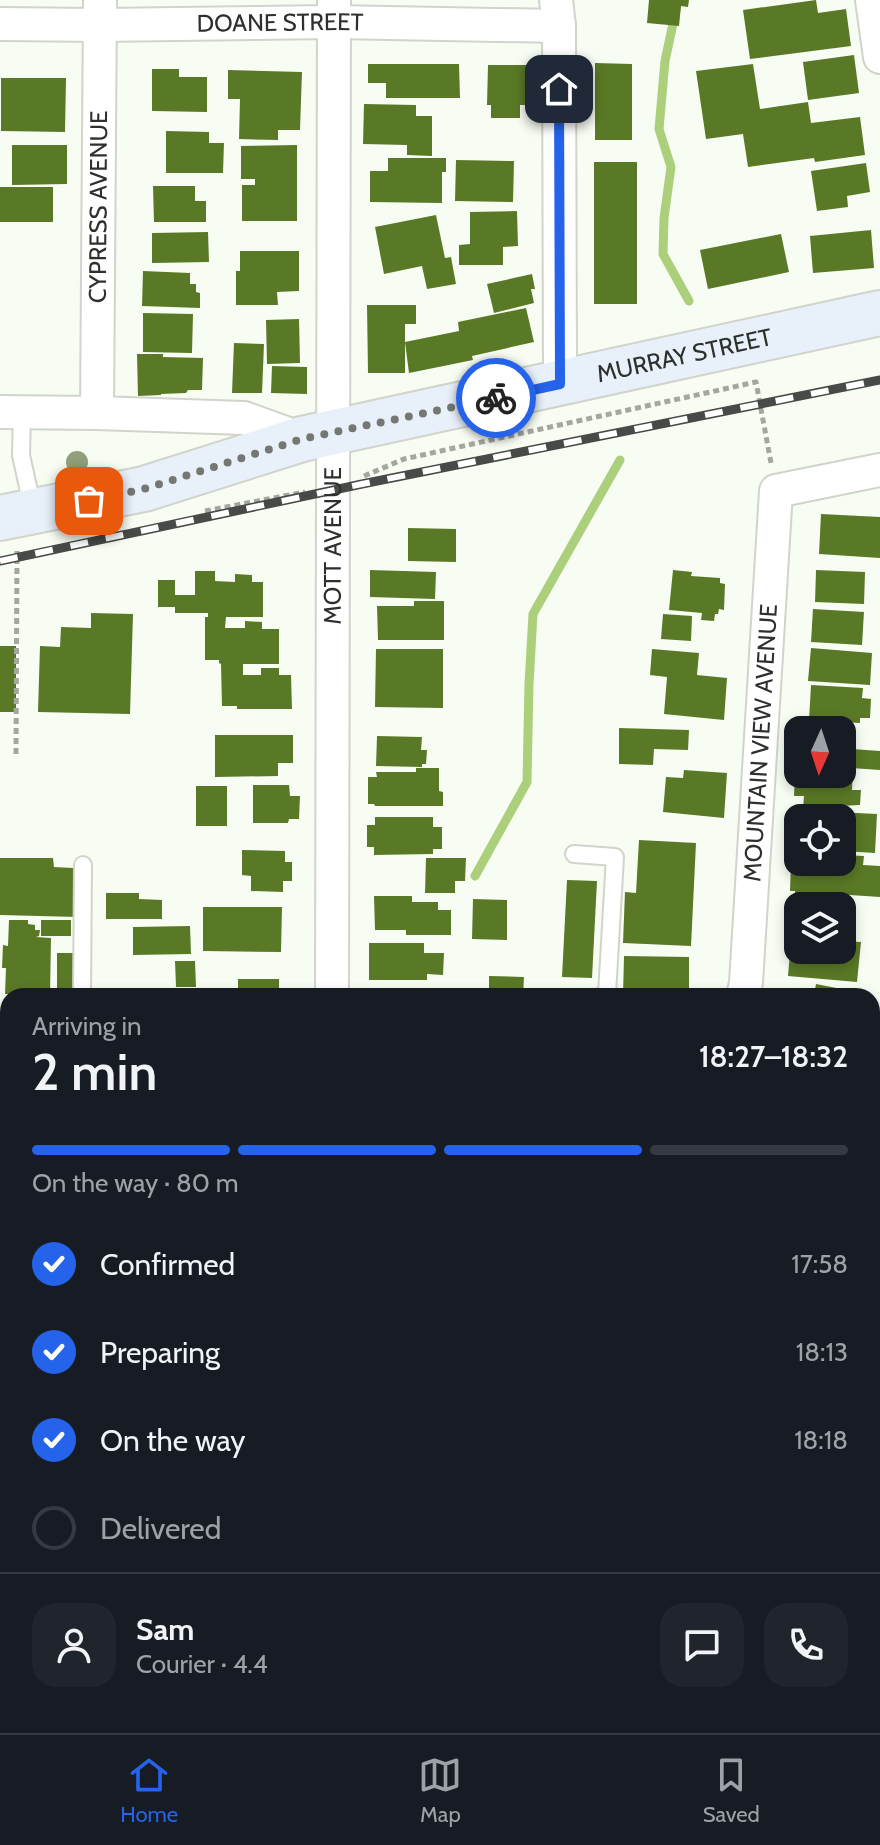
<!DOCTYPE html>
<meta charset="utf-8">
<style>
body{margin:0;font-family:Cabin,sans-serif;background:#20242c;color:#f1f3f6;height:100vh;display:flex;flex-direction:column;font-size:30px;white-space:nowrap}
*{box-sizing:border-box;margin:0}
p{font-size:26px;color:#9ea1a6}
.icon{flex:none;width:44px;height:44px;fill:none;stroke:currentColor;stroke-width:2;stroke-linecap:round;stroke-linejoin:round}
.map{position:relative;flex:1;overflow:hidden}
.drawer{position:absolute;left:0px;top:988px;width:880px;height:746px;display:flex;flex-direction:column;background:#171b24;border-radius:24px 24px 0 0;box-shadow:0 4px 12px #0003}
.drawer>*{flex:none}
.needle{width:52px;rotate:183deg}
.buttons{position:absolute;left:784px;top:716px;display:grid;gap:16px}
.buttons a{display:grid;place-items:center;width:72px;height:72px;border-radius:16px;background:#171b24;box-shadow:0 4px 12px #0003;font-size:40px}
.pin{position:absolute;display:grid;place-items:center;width:68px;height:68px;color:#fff;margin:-34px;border-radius:16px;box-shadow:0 4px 12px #0006}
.courier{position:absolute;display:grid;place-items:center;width:80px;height:80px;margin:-40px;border:6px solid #2563eb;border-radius:50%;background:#fff;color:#222;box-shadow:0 2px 10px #0007}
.head em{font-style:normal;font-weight:600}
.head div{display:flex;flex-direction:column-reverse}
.head{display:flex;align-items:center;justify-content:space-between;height:136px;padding:0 32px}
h1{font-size:52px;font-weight:600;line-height:60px}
.bar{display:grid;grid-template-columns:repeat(4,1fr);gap:12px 8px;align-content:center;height:96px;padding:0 32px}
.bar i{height:10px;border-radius:6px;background:#363941}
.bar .on{background:#2563eb}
.bar p{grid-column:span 4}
.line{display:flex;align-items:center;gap:20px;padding:0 32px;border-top:2px solid #363941}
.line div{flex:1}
.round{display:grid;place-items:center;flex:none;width:84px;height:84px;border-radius:24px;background:#20242c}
ol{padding:0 32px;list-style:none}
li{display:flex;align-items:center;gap:24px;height:88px}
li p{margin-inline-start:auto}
li .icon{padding:8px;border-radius:50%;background:#2563eb;color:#fff;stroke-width:4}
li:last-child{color:#9ea1a6}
li i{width:44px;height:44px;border:4px solid #363941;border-radius:50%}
.dock{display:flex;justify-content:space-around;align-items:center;height:112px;border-top:2px solid #363941;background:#171b24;font-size:22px;color:#9ea1a6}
.dock a{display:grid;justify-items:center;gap:4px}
.dock .on{color:#2563eb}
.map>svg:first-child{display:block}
</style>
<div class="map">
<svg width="880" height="1733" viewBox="0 0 880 1733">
<rect width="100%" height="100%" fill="#f8fdf3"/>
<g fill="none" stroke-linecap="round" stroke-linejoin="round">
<!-- stream -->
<g stroke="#accf7b" stroke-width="9">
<polyline points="678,0 665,61 659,129 671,167 664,218 663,254 689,301"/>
<polyline points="475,876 527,782 529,684 533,614 620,460"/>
<polyline points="0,1571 8,1571"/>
</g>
</g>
<!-- building -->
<g fill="#5a7926">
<polygon points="649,0 689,0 688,7 681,6 679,26 647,23"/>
<polygon points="816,0 818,13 846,9 851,46 750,59 743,10"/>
<polygon points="854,55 859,93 808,100 803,62"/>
<polygon points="595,63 632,64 632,140 595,140"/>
<polygon points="368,64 459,64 460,98 386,98 386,83 368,83"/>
<polygon points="753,64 760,109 808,102 811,123 860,117 865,155 815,162 814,158 748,167 743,134 706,139 696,71"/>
<polygon points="488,65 532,65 532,105 520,105 520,118 491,118 491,105 487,105"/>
<polygon points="152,69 179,69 179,77 207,77 207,112 152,111"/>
<polygon points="228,70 302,72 300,130 278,130 278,140 239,139 240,99 228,99"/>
<polygon points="1,78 66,78 65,132 1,131"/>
<polygon points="364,104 416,105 416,116 432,116 432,156 407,155 407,145 363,144"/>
<polygon points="166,131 209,132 209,143 224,143 223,173 166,173"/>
<polygon points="12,145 67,145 67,184 12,185"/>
<polygon points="297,145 297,221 242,221 242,185 255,185 255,179 241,179 241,146"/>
<polygon points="388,158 446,158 446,172 442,172 442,203 370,202 370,171 388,171"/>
<polygon points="456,160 514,161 513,202 455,201"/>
<rect x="594" y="162" width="43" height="142"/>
<polygon points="866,163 870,192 847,196 848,207 817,211 811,171"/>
<polygon points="153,186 195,186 195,201 206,201 206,222 154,222"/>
<rect x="0" y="187" width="53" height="35"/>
<polygon points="517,211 518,246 503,247 503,265 459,265 459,245 470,244 470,212"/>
<polygon points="436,215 445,258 451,257 456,284 427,289 422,266 384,274 375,227"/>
<polygon points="871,230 874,268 813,273 810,236"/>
<polygon points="208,232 209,262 152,263 152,233"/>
<polygon points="781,234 789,272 708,289 700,250"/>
<polygon points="240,251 299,251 299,291 277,292 278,305 236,305 236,271 240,271"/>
<polygon points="143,271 190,273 190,284 196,284 196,292 200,293 200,308 142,306"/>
<polygon points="532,274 535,289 531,289 534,303 494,313 487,284"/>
<polygon points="367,305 416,305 416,324 405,324 405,373 368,373"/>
<polygon points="526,308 534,342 472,356 473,360 409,373 405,342 459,331 458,322"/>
<polygon points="143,313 193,314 192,353 143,352"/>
<polygon points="299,319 300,363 267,364 266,320"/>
<polygon points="234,343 264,344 262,393 232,393"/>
<polygon points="137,354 163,354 163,357 203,358 202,390 188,390 186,393 161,394 161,395 138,396"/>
<polygon points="272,366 307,367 307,394 271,393"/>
<polygon points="821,514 880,517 880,558 819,554"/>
<polygon points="408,528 456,529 456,562 408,561"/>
<polygon points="370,570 436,572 435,599 370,597"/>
<polygon points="673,570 692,572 691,576 720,578 720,583 725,584 724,610 719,609 718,614 715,614 714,621 701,620 702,613 669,610"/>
<polygon points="816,570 865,572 864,604 815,602"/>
<polygon points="195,571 215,571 215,581 235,582 235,574 252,575 252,582 263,582 263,617 226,617 225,628 245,628 245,621 262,622 262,629 279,629 279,664 243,664 243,675 261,675 261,668 279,668 279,675 291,675 292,709 237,709 237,706 222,706 221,664 219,663 219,660 205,660 205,617 208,617 208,613 175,613 175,607 158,607 158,580 175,580 175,595 195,595"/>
<polygon points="414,601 444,601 444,640 378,640 377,606 414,606"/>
<polygon points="813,609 864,612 862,645 811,642"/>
<polygon points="91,613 133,614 130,714 38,712 40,646 60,647 61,627 91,628"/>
<polygon points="663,614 692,616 691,641 661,639"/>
<rect x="0" y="646" width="16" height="66"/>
<polygon points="811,648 872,653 870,685 808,681"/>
<polygon points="376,649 443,649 443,708 375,707"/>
<polygon points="652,649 699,653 697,675 727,678 724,720 664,714 667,677 650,675"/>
<polygon points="811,685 863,688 862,698 871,699 870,718 860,718 860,723 809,720"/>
<polygon points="619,728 689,730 688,750 654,749 653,765 619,764"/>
<polygon points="215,735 293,735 293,763 278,763 278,776 215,777"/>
<polygon points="377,736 422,737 421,750 427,750 426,764 422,764 422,767 376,766"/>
<polygon points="852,749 880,751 880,770 851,768"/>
<polygon points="416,768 439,768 439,791 443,792 443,806 375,806 374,804 368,804 368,777 377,777 376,772 416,772"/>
<polygon points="684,770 727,773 724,818 663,812 666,777 683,778"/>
<polygon points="842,771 853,772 852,790 861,790 860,805 839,806 839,810 803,808 804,796 794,796 795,774 842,774"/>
<polygon points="253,785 289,785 290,796 300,796 299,819 289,819 288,823 253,823"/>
<rect x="196" y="786" width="31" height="40"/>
<polygon points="796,810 877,814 875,853 842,851 842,818 796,818"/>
<polygon points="375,817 433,817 433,827 442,827 442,849 433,849 433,854 374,855 374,847 367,847 367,825 375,825"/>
<polygon points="639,840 696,843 691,946 623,943 625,892 636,893"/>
<polygon points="242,850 285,851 285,862 292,862 292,881 283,881 283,892 251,891 251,876 242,875"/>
<polygon points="842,855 864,856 863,865 880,866 880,897 835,894 843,895 842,906 798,906 798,935 792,935 795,891 790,891 791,863 842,862"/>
<polygon points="0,858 53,858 54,867 73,868 78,873 78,917 0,915"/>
<polygon points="426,858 466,858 465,881 455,881 455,893 425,893"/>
<polygon points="567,880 597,881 592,978 562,977"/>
<polygon points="106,893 139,893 139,899 162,900 162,919 106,919"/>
<polygon points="374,896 412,896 412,902 438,902 438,910 451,910 451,935 406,935 406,930 375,930"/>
<polygon points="473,899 507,900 507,940 472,939"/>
<polygon points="203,907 282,907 281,952 203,951"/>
<polygon points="9,920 28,920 28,924 35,925 35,930 40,930 39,936 36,937 51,938 50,995 5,994 6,968 2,968 3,945 8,946"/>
<rect x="41" y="920" width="30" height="16"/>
<polygon points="190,926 191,954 133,955 133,927"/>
<polygon points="791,941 798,941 798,950 842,950 842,941 861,942 857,982 788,976"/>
<polygon points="369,943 424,943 424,953 444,953 443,975 427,974 427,980 369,980"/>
<rect x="57" y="953" width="21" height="38"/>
<polygon points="624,956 689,957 689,996 623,996"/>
<polygon points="175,961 195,961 196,987 176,987"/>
<polygon points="489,976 524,977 523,996 489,996"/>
<rect x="238" y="979" width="41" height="17"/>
<polygon points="816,984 857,992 856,996 814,996"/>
<polygon points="430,989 431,996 380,996 380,990"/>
<rect x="97" y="993" width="33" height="3"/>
<polygon points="872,1027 879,1028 874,1059 872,1059"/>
<polygon points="872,1205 880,1207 880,1273 873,1271 879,1249 872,1247"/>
<rect x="0" y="1269" width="7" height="46"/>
<polygon points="872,1285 880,1287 880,1361 872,1358"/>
<polygon points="872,1370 880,1373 880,1450 872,1448"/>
<rect x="0" y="1455" width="8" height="62"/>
<polygon points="872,1458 879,1460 875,1473 880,1475 875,1491 872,1490"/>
<polygon points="0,1588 8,1588 8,1644 0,1645"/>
<polygon points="62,1726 159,1726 159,1731 62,1733"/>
<polygon points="305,1726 335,1726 333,1733 327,1733"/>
<polygon points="390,1726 438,1726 436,1733 412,1733"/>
<polygon points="462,1726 473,1726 496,1733 461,1733"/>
<polygon points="582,1726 637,1726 635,1733 580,1733"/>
<polygon points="657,1726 694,1726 692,1733 655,1733"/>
<polygon points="724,1726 804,1726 803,1733 722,1733"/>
</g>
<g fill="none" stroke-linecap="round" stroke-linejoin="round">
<defs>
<g id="lane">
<polyline points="22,412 21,455 33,510"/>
<polyline points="574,854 615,857 607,994 601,996"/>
<polyline points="82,996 83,865"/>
<polyline points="872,1115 880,1073"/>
<polyline points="703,1733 705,1726"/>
</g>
<g id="street">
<polyline points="556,0 559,26 560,384"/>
<polyline points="872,0 880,57"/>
<path id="s1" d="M0 24 100 25 334 22 559 26"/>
<polyline points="0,412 97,413 244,418 302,439"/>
<path id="s2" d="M97 413 100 0"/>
<path id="s3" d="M332 996 334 0"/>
<path id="s4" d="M743 996 746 983 776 491 880 470"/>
<polyline points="0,1095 8,1095"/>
<polyline points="872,1162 880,1165"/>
<polyline points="540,1733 542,1726"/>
<polyline points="879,1733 880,1730"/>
</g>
<g id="secondary">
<path id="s5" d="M0 518 144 489 302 439 880 313"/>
</g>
</defs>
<!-- lane casing -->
<use href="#lane" stroke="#d0d4cb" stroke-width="20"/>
<!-- street casing -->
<use href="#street" stroke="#d0d4cb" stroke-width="36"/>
<!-- secondary casing -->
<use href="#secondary" stroke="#d0d4cb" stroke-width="48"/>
<!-- path -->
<g stroke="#a3a7a0" stroke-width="5" stroke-dasharray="6 4" stroke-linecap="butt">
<polyline points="364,476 404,459 756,382 771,463"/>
<polyline points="205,511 305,492"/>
<polyline points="16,754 17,551"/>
</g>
<!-- lane -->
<use href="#lane" stroke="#fff" stroke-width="16"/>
<!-- street -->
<use href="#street" stroke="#fff" stroke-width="32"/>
<!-- secondary -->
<use href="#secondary" stroke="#e8f0fa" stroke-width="44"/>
<defs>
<polyline id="rail" points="0,561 362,484 880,380"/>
</defs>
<!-- rail casing -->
<use href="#rail" stroke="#474a46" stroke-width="9"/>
<!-- rail -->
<use href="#rail" stroke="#fff" stroke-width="6" stroke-dasharray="18" stroke-linecap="butt"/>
</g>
<!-- trees -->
<circle fill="#91a07b" cx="77" cy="462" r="11"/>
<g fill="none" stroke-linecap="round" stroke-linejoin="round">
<!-- done -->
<polyline stroke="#757872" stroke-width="8" stroke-dasharray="0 14.4" points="89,501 144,489 302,439 496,398"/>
<!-- route -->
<polyline stroke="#2563eb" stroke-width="10" points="496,398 560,384 559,89"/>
</g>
<g text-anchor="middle" stroke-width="8" stroke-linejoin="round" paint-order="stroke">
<!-- street labels -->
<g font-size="24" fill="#2e302d" stroke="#fff">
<text dy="8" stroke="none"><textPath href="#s1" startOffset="280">DOANE STREET</textPath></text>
<text dy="8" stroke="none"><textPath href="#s2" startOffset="206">CYPRESS AVENUE</textPath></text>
<text dy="8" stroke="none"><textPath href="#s5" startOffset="704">MURRAY STREET</textPath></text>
<text dy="8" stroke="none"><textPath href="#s3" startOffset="450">MOTT AVENUE</textPath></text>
<text dy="8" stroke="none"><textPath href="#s4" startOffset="254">MOUNTAIN VIEW AVENUE</textPath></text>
</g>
</g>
</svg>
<div class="buttons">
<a><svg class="needle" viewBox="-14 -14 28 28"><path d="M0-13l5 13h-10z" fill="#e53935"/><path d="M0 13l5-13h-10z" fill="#9ea1a6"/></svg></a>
<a><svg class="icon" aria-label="locate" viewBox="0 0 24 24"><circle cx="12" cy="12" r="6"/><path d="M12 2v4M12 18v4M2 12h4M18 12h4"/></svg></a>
<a><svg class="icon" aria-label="layers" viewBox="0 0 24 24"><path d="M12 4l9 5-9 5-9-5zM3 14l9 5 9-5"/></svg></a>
</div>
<div class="pin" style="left:89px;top:501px;background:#ea580c"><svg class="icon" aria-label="bag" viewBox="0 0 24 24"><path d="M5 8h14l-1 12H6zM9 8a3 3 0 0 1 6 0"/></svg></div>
<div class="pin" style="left:559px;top:89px;background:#1f2937"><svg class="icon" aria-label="home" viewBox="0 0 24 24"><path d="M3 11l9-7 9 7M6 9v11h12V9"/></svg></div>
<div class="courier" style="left:496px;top:398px"><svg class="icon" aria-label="bike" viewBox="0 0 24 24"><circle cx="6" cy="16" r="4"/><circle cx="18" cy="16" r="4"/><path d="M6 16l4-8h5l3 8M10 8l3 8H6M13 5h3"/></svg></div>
<section class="drawer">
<div class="head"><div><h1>2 min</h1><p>Arriving in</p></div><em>18:27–18:32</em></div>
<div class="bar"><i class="on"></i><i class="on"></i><i class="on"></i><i></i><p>On the way · 80 m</p></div>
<ol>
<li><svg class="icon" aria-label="check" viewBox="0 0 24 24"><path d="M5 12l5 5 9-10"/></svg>Confirmed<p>17:58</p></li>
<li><svg class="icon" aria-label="check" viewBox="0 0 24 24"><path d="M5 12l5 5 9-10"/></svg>Preparing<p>18:13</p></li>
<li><svg class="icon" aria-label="check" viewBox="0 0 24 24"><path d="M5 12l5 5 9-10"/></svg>On the way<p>18:18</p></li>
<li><i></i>Delivered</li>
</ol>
<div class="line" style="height:144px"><a class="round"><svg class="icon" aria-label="person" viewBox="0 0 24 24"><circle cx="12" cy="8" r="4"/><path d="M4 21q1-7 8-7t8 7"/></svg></a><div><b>Sam</b><p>Courier · 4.4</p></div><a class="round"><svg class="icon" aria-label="chat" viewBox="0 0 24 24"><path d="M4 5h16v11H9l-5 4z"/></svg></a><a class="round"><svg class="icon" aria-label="phone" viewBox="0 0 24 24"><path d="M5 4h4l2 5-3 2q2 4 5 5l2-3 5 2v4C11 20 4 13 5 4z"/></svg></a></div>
</section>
</div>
<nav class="dock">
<a class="on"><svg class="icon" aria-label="home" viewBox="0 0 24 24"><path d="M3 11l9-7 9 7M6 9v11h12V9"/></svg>Home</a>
<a><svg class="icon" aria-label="map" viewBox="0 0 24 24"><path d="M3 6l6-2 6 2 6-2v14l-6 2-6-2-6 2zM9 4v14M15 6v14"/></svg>Map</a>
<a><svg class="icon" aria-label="saved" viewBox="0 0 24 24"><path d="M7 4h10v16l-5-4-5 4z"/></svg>Saved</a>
</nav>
